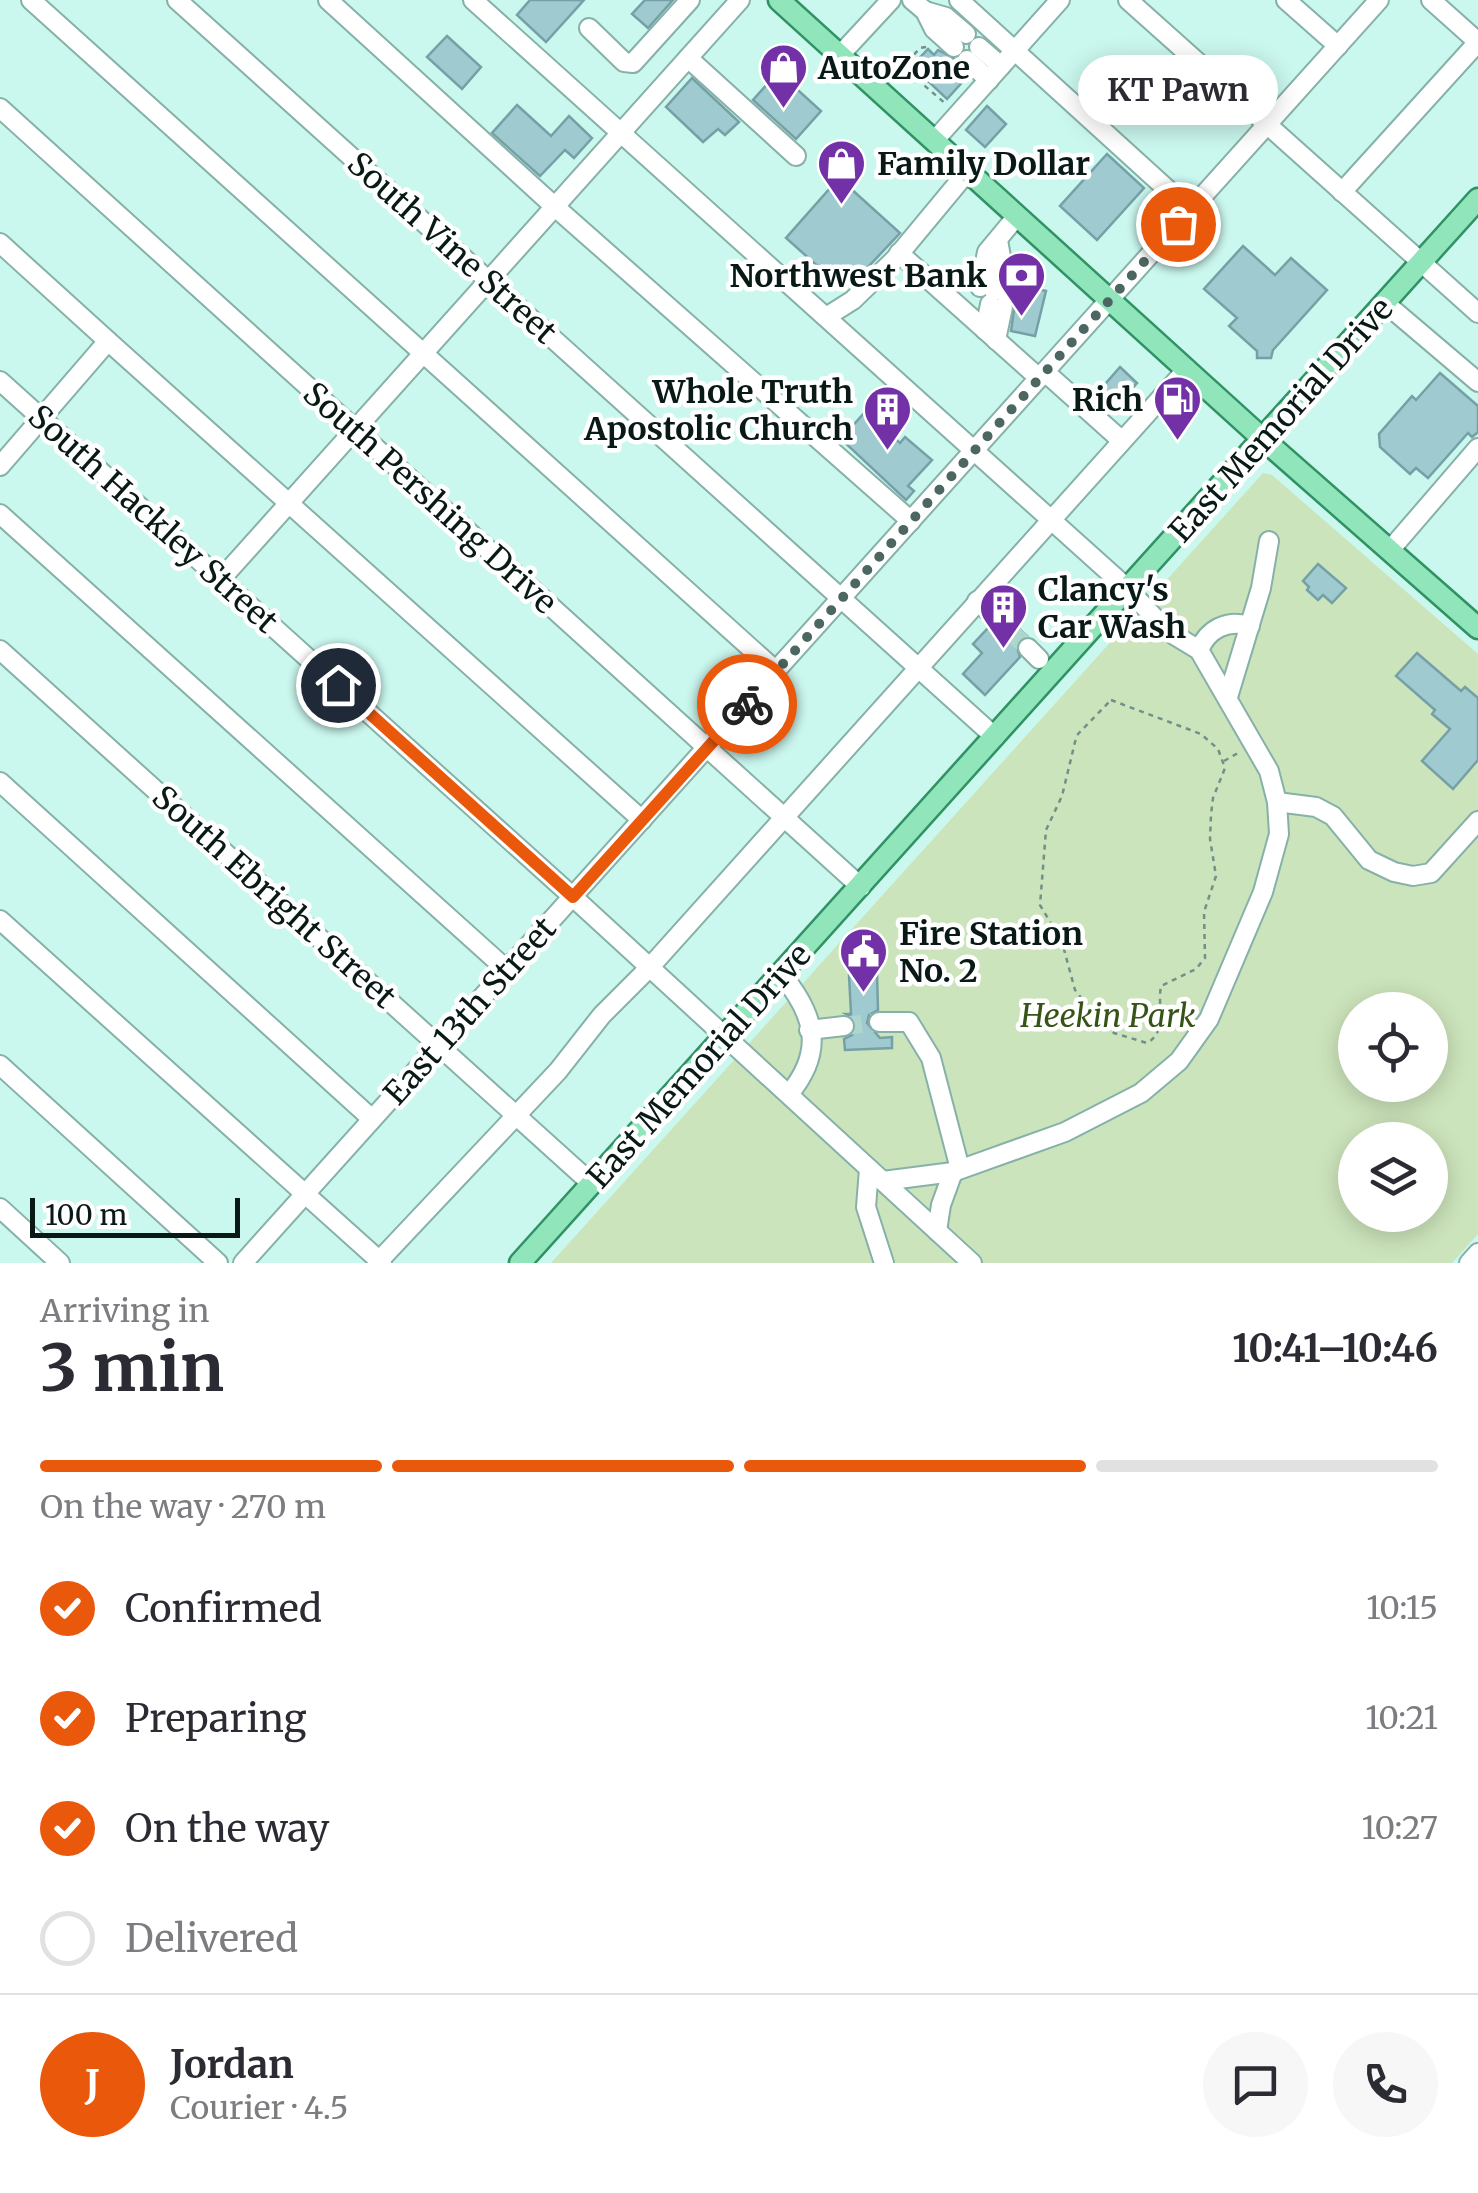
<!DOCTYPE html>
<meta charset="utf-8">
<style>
body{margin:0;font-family:Merriweather,serif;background:#f7f7f7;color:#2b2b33;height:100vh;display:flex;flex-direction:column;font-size:38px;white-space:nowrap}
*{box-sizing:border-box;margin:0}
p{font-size:32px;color:#7c7c81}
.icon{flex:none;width:55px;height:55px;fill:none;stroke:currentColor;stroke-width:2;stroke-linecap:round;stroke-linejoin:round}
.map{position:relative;height:1263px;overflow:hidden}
.details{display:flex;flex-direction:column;background:#fff;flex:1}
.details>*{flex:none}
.controls{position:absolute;left:1338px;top:992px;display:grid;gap:20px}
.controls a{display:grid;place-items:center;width:110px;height:110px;border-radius:50%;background:#fff;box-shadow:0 5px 25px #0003;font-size:50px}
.scale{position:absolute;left:30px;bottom:25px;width:210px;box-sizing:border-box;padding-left:10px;border:5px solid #081916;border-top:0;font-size:28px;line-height:35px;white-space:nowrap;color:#081916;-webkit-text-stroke:8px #fff;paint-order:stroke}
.pin{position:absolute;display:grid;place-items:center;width:85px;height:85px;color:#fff;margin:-42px;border:5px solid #fff;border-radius:50%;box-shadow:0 2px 10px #0007}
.courier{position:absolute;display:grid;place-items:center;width:100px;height:100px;margin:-50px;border:8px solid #ea580c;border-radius:50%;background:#fff;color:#222;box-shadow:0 2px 12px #0007}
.bubble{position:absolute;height:70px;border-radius:35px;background:#fff;box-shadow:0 5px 25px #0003;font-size:32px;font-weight:700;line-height:70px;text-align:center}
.overview em{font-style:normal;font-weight:700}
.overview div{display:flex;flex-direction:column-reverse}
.overview{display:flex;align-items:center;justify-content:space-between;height:170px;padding:0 40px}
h1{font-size:65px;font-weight:700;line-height:75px}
.bar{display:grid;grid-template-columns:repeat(4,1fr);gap:15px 10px;align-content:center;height:120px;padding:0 40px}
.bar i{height:12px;border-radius:8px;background:#e1e1e2}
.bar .active{background:#ea580c}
.bar p{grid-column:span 4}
.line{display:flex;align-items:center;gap:25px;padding:0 40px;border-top:2px solid #e1e1e2}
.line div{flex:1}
.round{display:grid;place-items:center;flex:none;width:105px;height:105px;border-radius:52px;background:#f7f7f7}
ol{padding:0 40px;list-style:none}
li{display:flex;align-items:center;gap:30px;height:110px}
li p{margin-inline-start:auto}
li .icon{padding:10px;border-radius:50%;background:#ea580c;color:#fff;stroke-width:4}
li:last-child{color:#7c7c81}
li i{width:55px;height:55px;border:5px solid #e1e1e2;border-radius:50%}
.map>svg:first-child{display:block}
</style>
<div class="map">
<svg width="1478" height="1263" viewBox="0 0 1478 1263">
<rect width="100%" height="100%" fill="#caf7ee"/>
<!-- green -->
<path fill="#cce4bb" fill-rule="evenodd" d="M1263 473 1272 475 1478 654V1234L1452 1263H551ZM1355 1010H1430V1085H1355ZM1355 1140H1430V1215H1355Z"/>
<!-- building -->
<g fill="#9ecad0" stroke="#75a0a6" stroke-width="2.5">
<polygon points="530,0 584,0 546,42 517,15"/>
<polygon points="645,0 673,0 648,28 632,14"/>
<polygon points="447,36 481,67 462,89 427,57"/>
<polygon points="928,49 934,55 938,50 955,59 958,68 967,77 947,99 912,66"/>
<polygon points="778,72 821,111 796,139 753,100"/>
<polygon points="692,78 739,122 725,135 718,129 703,142 666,107"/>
<polygon points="517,105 551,136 569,116 592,138 574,158 565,150 540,176 492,133"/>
<polygon points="987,106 1006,124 985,147 966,130"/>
<polygon points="1107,154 1144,188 1097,240 1060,206"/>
<polygon points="839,178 900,233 854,282 840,269 831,278 786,238"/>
<polygon points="1243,246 1275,275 1291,258 1327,290 1273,350 1271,358 1257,358 1257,351 1229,326 1237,318 1204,289"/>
<polygon points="1024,286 1046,291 1035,336 1011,331 1015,303"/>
<polygon points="1120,367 1137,383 1110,413 1093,398"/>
<polygon points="1440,373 1478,406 1478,432 1472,437 1468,433 1428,478 1416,468 1410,474 1380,447 1379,434 1412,396 1416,400"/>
<polygon points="865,412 900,443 905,437 932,460 908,486 914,491 906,500 841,439"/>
<polygon points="1318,564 1346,588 1332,603 1323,595 1318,600 1307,590 1309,587 1303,581"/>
<polygon points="1006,617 1027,636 1016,644 1020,657 985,695 963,674 982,653 973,644 989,627 1003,625"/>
<polygon points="1417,653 1461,691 1465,687 1478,698 1478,760 1453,789 1422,761 1450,729 1432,714 1435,710 1396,676"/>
<polygon points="877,973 878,1010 869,1015 867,1023 880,1038 892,1037 892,1048 845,1050 844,1039 852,1035 856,1026 853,1018 846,1014 851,1014 849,975"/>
</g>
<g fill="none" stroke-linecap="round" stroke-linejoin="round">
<!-- minor-tunnel -->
<g stroke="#add6ce" stroke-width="18" stroke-dasharray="18 9" stroke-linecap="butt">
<polyline points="994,616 1028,648"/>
<polyline points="844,1026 879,1022"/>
</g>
<defs>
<g id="minor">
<polyline points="31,0 776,671"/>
<polyline points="177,0 995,737"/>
<polyline points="328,0 554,206 911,521"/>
<polyline points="473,0 1128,589 1166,630 1199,650 1269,771 1277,802 1279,834 1263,892 1209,1019 1179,1061 1141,1093 1065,1132 953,1172 883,1181"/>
<polyline points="912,0 925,11 934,29 954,47"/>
<polyline points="959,0 1190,210"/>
<polyline points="1128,0 1478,313"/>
<polyline points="1286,0 1338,46"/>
<polyline points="1431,0 1478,42"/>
<polyline points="925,11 946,17 966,34"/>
<polyline points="589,28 624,62 633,63 690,0"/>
<polyline points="979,47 1001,66"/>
<polyline points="840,55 891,0"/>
<polyline points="688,58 796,156"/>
<polyline points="967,60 989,80"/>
<polyline points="0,108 861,887"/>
<polyline points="934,141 1060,0"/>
<polyline points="1342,192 1478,42"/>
<polyline points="0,243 108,341 0,466"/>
<polyline points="899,253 1039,378"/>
<polyline points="980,287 987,252 1017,216"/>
<polyline points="994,291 1001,257 998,240"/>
<polyline points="1006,294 1014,278"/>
<polyline points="1385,303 1478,382"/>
<polyline points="826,317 853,300 895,259 968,171"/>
<polyline points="985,330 990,304"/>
<polyline points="996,340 1003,307"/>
<polyline points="108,341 642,820"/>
<polyline points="1045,372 1121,440"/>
<polyline points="0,381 573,897 972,1263"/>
<polyline points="0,514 507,970"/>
<polyline points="1390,550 1478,448"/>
<polyline points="221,579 740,0"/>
<polyline points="977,601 994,616"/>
<polyline points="1028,648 1039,659"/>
<polyline points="0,650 592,1184"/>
<path d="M1199 650C1208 629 1227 619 1250 626"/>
<polyline points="1228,697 1261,588 1269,541"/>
<polyline points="0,782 372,1119"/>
<polyline points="1277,802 1316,807 1333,816 1369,860 1394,872 1413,876 1431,873 1478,821"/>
<polyline points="0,920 382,1263"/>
<path d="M782 975C815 1015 825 1051 789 1094"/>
<polyline points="879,1022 909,1022 931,1058 960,1169"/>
<polyline points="809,1030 844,1026"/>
<polyline points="0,1065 218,1263"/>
<polyline points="869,1169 866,1207 884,1263"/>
<polyline points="0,1208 60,1263"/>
<polyline points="937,1231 941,1205 953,1172"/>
<polyline points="243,1263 1379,0"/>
<polyline points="377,1263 558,1071 602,1015 650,967 1187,369"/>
<polyline points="1469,1263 1478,1253"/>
</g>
<g id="major">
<polyline points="779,0 1264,440 1478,628"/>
<polyline points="520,1263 1478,199"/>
</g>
</defs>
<!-- minor casing -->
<use href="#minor" stroke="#86b1a9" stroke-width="22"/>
<!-- major casing -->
<use href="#major" stroke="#309263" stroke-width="25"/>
<!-- path -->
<g stroke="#70908a" stroke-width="2.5" stroke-dasharray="5 5" stroke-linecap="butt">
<polyline points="926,47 920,48 903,67 947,105"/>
<polyline points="892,80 902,68"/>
<path d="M1111 700 1201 734 1218 749 1225 768 1213 798 1211 815 1210 839 1216 876 1204 912 1205 958 1196 969 1161 986C1157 1007 1168 1031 1147 1043L1114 1033 1098 1019 1075 990 1062 942 1040 905 1046 830 1062 796 1075 742 1078 734Z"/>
<polyline points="1224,761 1238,753"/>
</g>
<!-- minor -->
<use href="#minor" stroke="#fff" stroke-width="18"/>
<!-- major -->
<use href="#major" stroke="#90e5ba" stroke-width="20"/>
</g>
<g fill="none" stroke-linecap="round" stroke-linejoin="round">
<!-- done -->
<polyline stroke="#4c6762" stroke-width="10" stroke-dasharray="0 18" points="747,704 1178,224"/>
<!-- route -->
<polyline stroke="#ea580c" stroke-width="12" points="338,685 573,897 747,704"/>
</g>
<!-- icons -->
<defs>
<symbol id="shop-pin" viewBox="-11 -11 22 30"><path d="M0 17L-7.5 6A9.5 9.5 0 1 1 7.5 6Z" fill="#7231a6" stroke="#fff"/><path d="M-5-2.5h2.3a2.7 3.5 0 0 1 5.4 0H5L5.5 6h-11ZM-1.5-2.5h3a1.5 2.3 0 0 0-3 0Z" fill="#fff"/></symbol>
<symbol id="bank-pin" viewBox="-11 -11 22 30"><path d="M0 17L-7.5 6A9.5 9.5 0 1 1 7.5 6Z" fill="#7231a6" stroke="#fff"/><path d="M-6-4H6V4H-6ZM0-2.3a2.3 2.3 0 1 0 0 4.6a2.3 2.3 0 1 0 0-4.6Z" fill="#fff"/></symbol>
<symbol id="fuel-pin" viewBox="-11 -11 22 30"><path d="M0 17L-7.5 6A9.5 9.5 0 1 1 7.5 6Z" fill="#7231a6" stroke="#fff"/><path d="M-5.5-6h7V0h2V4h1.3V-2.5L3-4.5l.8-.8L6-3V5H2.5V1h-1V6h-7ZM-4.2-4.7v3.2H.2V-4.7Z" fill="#fff"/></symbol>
<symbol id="building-pin" viewBox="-11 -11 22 30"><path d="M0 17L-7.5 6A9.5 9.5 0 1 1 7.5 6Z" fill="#7231a6" stroke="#fff"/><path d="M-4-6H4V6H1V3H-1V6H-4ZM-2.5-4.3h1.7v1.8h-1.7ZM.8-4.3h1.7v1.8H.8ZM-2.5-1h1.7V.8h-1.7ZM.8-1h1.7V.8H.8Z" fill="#fff"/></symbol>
<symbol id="civic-pin" viewBox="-11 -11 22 30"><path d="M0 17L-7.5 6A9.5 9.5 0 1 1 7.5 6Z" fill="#7231a6" stroke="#fff"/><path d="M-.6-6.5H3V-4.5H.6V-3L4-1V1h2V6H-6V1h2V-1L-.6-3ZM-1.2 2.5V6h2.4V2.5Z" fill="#fff"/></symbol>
</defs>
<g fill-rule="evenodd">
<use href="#shop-pin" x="756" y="40" width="55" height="75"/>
<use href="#shop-pin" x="814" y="136" width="55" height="75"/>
<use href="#bank-pin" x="994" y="248" width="55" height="75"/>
<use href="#fuel-pin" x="1150" y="372" width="55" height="75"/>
<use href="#building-pin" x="860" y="382" width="55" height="75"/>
<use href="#building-pin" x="976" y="580" width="55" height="75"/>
<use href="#civic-pin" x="836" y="924" width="55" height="75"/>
</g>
<g text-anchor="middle" stroke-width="9" stroke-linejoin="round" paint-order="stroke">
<!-- poi labels -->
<g font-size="32" font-weight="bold" fill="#081916" stroke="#fff" text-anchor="start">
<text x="818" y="79">AutoZone</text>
<text x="877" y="175">Family Dollar</text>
<text x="987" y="287" text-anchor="end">Northwest Bank</text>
<text x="853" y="403" text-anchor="end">Whole Truth<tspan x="853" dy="37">Apostolic Church</tspan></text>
<text x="1143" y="411" text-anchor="end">Rich</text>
<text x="1038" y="601">Clancy's<tspan x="1038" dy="37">Car Wash</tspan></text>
<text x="899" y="945">Fire Station<tspan x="899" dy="37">No. 2</tspan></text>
</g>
<!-- street labels -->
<g font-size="32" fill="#081916" stroke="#fff">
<text transform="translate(452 248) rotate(42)" y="11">South Vine Street</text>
<text transform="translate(1281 420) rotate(-48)" y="11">East Memorial Drive</text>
<text transform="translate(430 498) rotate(42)" y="11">South Pershing Drive</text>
<text transform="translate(153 519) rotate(42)" y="11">South Hackley Street</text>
<text transform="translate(274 897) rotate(42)" y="11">South Ebright Street</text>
<text transform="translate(470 1011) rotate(-48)" y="11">East 13th Street</text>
<text transform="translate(699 1066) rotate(-48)" y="11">East Memorial Drive</text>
</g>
<!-- park labels -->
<g font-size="32" font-style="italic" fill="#355416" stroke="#fff">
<text x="1108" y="1027">Heekin Park</text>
</g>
</g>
</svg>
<div class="controls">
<a><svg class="icon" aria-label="locate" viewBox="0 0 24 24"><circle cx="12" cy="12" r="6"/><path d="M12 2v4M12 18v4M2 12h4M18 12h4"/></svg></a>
<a><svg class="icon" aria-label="layers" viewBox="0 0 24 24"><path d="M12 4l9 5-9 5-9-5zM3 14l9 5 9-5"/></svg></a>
</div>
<div class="scale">100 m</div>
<div class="pin" style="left:1178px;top:224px;background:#ea580c"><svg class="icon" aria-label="bag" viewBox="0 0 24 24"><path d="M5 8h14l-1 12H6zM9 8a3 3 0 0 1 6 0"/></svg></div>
<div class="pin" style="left:338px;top:685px;background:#1f2937"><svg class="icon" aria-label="home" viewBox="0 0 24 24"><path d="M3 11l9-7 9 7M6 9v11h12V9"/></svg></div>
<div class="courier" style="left:747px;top:704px"><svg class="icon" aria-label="bike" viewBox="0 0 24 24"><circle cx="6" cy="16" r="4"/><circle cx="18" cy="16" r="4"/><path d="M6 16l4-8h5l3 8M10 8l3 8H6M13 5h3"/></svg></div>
<div class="bubble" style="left:1078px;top:55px;width:200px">KT Pawn</div>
</div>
<section class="details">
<div class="overview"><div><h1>3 min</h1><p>Arriving in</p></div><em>10:41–10:46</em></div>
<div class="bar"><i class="active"></i><i class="active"></i><i class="active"></i><i></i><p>On the way · 270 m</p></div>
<ol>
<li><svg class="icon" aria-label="check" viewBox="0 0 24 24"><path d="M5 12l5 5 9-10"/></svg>Confirmed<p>10:15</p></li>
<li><svg class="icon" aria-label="check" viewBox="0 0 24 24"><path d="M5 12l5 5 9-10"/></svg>Preparing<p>10:21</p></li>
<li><svg class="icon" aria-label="check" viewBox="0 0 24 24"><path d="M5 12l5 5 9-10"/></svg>On the way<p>10:27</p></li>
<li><i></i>Delivered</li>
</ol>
<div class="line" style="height:180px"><b class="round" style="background:#ea580c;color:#fff">J</b><div><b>Jordan</b><p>Courier · 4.5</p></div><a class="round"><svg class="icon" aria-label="chat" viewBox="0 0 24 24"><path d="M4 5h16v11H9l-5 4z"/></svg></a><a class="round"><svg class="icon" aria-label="phone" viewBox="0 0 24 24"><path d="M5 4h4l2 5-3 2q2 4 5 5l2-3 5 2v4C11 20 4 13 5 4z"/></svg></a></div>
</section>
